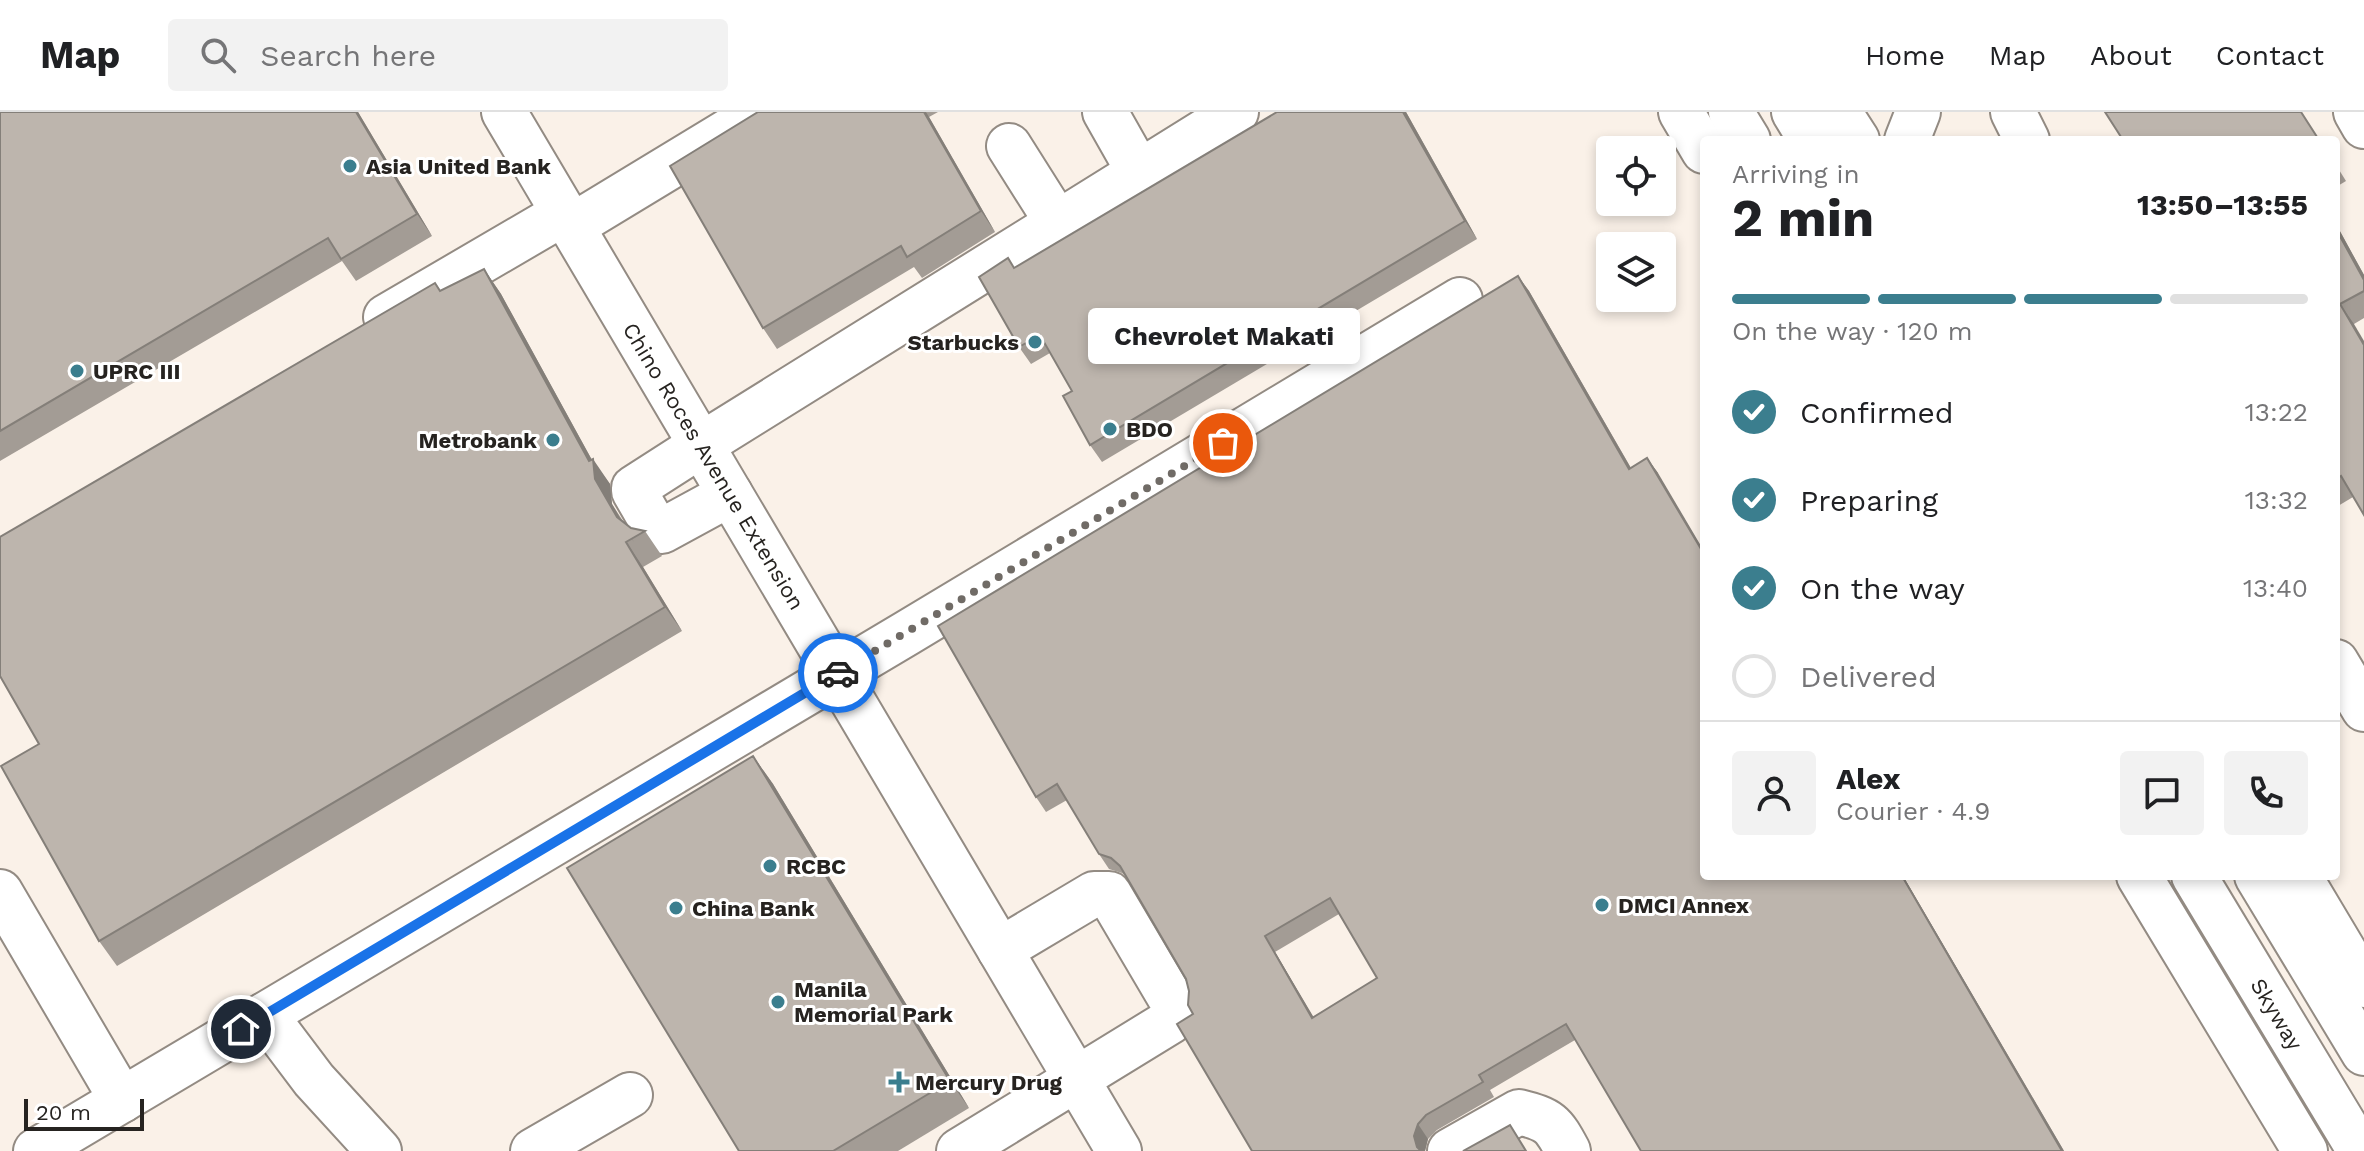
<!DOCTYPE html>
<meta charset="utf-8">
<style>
body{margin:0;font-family:"Work Sans",sans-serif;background:#f2f2f2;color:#202124;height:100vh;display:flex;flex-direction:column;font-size:30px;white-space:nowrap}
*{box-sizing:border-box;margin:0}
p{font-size:26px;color:#757577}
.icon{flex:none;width:44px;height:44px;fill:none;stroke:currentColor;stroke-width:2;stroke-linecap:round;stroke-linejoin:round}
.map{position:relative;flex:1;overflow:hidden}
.sheet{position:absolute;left:1700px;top:24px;width:640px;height:744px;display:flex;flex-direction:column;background:#fff;border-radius:8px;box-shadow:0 4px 12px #0003}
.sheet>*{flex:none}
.controls{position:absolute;left:1596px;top:24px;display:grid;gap:16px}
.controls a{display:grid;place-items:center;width:80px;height:80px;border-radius:8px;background:#fff;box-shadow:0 4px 12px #0003;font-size:40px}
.scale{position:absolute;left:24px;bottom:20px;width:120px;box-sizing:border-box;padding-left:8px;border:4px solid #262320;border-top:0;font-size:22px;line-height:28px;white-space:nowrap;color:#262320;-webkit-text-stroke:6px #fff;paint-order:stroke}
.pin{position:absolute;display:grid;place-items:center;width:68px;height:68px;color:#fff;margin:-34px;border:4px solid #fff;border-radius:50%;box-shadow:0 2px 8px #0007}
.courier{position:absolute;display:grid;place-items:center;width:80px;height:80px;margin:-40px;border:6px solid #1a73e8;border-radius:50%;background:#fff;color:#222;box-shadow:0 2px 10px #0007}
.bubble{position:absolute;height:56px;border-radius:8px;background:#fff;box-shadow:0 4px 12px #0003;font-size:26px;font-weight:700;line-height:56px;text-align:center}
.headline em{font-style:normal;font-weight:700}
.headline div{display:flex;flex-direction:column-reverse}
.headline{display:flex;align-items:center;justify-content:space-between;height:136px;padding:0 32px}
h1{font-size:52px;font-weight:700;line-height:60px}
.bar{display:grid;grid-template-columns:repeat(4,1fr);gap:12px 8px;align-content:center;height:96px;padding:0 32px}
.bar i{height:10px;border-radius:6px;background:#e0e0e0}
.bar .selected{background:#3b7e8e}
.bar p{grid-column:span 4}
.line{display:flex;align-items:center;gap:20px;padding:0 32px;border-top:2px solid #e0e0e0}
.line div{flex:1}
.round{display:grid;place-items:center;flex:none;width:84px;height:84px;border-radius:8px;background:#f2f2f2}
ol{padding:0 32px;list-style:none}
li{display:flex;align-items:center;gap:24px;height:88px}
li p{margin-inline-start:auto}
li .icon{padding:8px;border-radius:50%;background:#3b7e8e;color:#fff;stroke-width:4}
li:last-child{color:#757577}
li i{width:44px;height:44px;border:4px solid #e0e0e0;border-radius:50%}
header{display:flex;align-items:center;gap:48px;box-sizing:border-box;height:112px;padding:0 40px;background:#fff;border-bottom:2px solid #e0e0e0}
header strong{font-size:38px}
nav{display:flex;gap:44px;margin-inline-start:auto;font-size:28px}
.search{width:560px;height:72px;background:#f2f2f2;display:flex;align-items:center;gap:20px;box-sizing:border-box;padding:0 28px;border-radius:8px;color:#757577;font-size:30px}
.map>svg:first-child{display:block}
</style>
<header>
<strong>Map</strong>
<div class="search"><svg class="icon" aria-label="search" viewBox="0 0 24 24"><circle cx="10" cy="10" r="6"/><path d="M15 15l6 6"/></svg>Search here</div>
<nav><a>Home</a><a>Map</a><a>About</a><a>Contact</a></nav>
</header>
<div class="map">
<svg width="2364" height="1039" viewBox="0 0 2364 1039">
<rect width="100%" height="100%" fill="#faf1e8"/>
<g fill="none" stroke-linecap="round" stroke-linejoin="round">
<defs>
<g id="minor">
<polyline points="1105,0 1139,60"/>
<polyline points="2013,0 2027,28"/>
<polyline points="2356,0 2364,14"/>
<polyline points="1907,28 1918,0"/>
<polyline points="1009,34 1057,110"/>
<polyline points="572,114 760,0"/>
<polyline points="386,205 564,101"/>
<polyline points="730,382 662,419 656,417 634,379 634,376 701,333 1236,0"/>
<polyline points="2336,550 2364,597"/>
<polyline points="0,780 122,988"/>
<polyline points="265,903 314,968 379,1039"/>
<polyline points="36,1039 907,521 1460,188"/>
<polyline points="533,1039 630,983"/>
<polyline points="959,1039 1171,909 1175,902 1175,894 1109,782 1094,782 1000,838"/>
<path d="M1450 1039 1519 1000C1550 1008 1553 1011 1568 1039"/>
</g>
<polyline id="major" points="504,0 1119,1039"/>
<g id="highway">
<polyline points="1681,0 1704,39"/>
<polyline points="1731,0 1748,28"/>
<polyline points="1794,0 1811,28"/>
<polyline points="1839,0 1857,28"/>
<polyline points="2139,764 2305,1039"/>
<polyline points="2194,764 2360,1039"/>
<polyline points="2257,764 2364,941"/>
<polyline points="2299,764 2364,873"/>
</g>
</defs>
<!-- minor casing -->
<use href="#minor" stroke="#938b83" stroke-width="48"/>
<!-- major casing -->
<use href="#major" stroke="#938b83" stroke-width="48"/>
<!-- highway casing -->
<use href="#highway" stroke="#938b83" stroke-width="48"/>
<!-- minor -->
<use href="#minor" stroke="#fff" stroke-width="44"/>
<!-- major -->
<use href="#major" stroke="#fff" stroke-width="44"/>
<!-- highway -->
<use href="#highway" stroke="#fff" stroke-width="44"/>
</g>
<!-- wall -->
<g fill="#a39c95" fill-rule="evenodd">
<polygon points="0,0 358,0 432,124 356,169 342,149 0,349"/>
<polygon points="759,0 938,0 929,5 995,120 922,166 914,155 777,237 763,216"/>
<polygon points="1277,0 1406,0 1477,127 1102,350 1090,333 1072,279 1050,241 1031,252 1019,235 1015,156"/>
<polygon points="2336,53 2346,69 2336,75"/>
<polygon points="2336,112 2364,163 2364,206 2354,212 2353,385 2338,394 2336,391"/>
<polygon points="484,157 501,182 592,348 610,372 612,392 623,409 631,416 645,419 662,444 643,455 682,519 117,854 99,829 39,632 435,171 441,179"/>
<path d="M1518 164 1529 179 1631 356 1647 346 1658 361 1704 764H1903L2064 1039 1575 928 1490 978 1494 985 1437 1018 1428 1027 1425 1039H1252L1193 902 1186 867 1126 765 1122 761 1109 757 1099 742 1067 688 1046 700 1036 685ZM1339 802 1377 866 1313 905 1275 840Z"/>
<polygon points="753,644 773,672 969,996 898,1039 739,1039"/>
</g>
<!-- shaded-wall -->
<g fill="#847f79">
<polygon points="356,0 358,0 432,124 417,102"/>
<polygon points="924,0 926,0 929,5 995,120 981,99"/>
<polygon points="1403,0 1406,0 1477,127 1465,109"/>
<polygon points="2336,112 2364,163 2364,168 2336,117"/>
<polygon points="484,157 501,182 593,350 593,347 610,372 612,392 634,430 617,405 595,367 589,349"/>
<polygon points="1518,164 1529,179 1640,372 1629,357"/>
<polygon points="2340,192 2354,212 2364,229 2364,233"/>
<polygon points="1647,346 1658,361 1704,439 1704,442"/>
<polygon points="626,430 643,455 682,519 665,495"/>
<polygon points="753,644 773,672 969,996 950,969"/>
<polygon points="1902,764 1903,764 2064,1039 2062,1039"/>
<polygon points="1265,824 1275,840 1323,921 1312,906"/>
<polygon points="1418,1012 1428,1027 1425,1039 1420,1039 1417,1035 1414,1024"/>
</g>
<!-- building -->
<g fill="#bdb5ad" stroke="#847f79" stroke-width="2" fill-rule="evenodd">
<polygon points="0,0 356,0 417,102 341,147 328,126 0,319"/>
<polygon points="758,0 924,0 981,99 907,145 901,134 763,216 670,54"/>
<polygon points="1277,0 1403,0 1465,109 1090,333 1063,284 1072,279 1040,223 1019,235 979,165 1008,146 1014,156"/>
<polygon points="2105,0 2301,0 2319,28 2123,28"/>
<polygon points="2336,117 2364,168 2364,179 2340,192 2364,233 2364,403 2341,364 2336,367"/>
<polygon points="484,157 589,349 593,347 595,367 617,405 631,416 645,419 626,430 665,495 99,829 1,654 39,632 0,564 0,425 435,171 440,179"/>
<path d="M1518 164 1629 357 1647 346 1704 442V764H1902L2062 1039H1641L1566 912 1479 963 1483 970 1426 1003 1418 1012 1414 1024 1417 1035 1421 1039H1252L1177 912 1193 902 1188 893 1189 879 1186 867 1120 754 1111 746 1099 742 1057 672 1036 685 938 514ZM1330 786 1377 866 1312 906 1265 824Z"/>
<polygon points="753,644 950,969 833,1039 739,1039 567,756"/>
<polygon points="1510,1013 1526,1039 1463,1039"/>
</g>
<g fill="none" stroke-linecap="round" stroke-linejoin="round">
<!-- done -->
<polyline stroke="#706b66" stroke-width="8" stroke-dasharray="0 14.4" points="838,561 1223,331"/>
<!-- route -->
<polyline stroke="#1a73e8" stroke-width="10" points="241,917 838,561"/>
</g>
<!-- markers -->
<g fill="#3b7e8e" stroke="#fff" stroke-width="3">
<circle cx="350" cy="54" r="8"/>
<circle cx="1035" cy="230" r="8"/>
<circle cx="77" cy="259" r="8"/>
<circle cx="1110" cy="317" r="8"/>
<circle cx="553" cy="328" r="8"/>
<circle cx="770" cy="754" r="8"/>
<circle cx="1602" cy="793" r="8"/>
<circle cx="676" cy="796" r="8"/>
<circle cx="778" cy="890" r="8"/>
<path d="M895 958h8v8h8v8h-8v8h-8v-8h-8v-8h8z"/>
</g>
<g text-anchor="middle" stroke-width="6" stroke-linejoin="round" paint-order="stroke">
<!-- poi labels -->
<g font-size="22" font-weight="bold" fill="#262320" stroke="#fff" text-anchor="start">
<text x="366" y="62">Asia United Bank</text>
<text x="1019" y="238" text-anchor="end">Starbucks</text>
<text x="93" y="267">UPRC III</text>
<text x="1126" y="325">BDO</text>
<text x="537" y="336" text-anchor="end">Metrobank</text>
<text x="786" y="762">RCBC</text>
<text x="1618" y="801">DMCI Annex</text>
<text x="692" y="804">China Bank</text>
<text x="794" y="885">Manila<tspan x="794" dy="25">Memorial Park</tspan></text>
<text x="915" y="978">Mercury Drug</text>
</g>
<!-- street labels -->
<g font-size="22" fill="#262320" stroke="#fff">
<text transform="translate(714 354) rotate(59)" y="8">Chino Roces Avenue Extension</text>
<text transform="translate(2277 902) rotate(59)" y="8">Skyway</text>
</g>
</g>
</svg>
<div class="controls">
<a><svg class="icon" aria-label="locate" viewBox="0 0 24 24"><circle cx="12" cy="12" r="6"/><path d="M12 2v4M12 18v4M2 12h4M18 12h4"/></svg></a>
<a><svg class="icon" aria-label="layers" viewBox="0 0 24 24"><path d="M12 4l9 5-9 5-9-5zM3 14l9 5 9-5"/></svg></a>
</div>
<div class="scale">20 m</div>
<div class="pin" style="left:1223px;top:331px;background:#ea580c"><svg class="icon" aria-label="bag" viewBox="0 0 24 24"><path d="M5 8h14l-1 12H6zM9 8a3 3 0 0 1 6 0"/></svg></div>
<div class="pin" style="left:241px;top:917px;background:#1f2937"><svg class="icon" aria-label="home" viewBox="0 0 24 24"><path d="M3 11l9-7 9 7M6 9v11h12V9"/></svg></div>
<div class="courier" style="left:838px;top:561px"><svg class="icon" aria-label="car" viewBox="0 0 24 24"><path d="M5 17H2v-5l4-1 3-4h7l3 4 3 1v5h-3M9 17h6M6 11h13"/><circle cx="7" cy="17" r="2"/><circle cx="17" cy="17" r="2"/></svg></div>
<div class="bubble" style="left:1088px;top:196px;width:272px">Chevrolet Makati</div>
<section class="sheet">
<div class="headline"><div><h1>2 min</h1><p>Arriving in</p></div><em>13:50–13:55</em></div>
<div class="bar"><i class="selected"></i><i class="selected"></i><i class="selected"></i><i></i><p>On the way · 120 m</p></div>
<ol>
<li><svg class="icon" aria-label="check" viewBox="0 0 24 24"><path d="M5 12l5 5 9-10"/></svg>Confirmed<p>13:22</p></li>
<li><svg class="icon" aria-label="check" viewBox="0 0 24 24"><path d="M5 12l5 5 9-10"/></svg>Preparing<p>13:32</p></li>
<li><svg class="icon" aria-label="check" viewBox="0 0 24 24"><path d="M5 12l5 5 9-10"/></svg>On the way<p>13:40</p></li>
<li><i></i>Delivered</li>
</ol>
<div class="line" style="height:144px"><a class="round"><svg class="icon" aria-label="person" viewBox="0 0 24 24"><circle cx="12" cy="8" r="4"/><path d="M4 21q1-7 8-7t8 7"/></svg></a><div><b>Alex</b><p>Courier · 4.9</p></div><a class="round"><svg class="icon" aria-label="chat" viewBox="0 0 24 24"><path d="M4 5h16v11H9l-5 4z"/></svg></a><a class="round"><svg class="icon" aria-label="phone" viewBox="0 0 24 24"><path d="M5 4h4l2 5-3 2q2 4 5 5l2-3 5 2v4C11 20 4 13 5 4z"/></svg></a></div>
</section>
</div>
